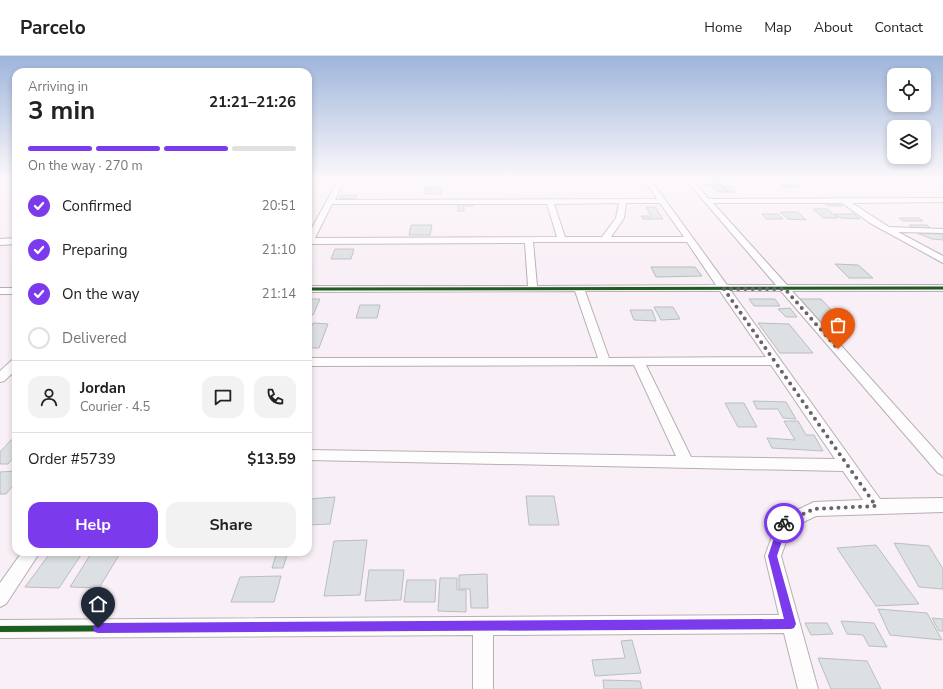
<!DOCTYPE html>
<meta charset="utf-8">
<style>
body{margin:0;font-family:"Nunito Sans",sans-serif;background:#f2f2f2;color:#222;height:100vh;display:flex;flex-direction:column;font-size:15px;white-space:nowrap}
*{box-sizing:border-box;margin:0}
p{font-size:13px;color:#767676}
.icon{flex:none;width:22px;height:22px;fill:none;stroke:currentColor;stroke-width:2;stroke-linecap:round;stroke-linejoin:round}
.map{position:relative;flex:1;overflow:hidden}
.side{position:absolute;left:12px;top:12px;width:300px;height:488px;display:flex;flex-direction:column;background:#fff;border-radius:12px;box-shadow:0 2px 6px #0003}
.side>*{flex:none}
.tools{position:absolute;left:887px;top:12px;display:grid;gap:8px}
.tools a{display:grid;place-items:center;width:44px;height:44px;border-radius:8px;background:#fff;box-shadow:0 2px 6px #0003;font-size:20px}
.pin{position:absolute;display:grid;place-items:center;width:34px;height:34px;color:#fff;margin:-41px -17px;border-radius:50% 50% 50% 0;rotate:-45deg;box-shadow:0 0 4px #0007}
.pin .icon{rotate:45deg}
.courier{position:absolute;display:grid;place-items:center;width:40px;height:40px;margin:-20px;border:3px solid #7c3aed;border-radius:50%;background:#fff;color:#222;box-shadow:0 1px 5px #0007}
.summary em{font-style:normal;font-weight:700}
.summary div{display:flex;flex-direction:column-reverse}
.summary{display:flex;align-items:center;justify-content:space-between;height:68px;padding:0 16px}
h1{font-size:26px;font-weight:700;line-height:30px}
.bar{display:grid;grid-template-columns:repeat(4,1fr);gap:6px 4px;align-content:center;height:48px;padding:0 16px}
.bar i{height:5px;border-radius:3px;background:#e0e0e0}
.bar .active{background:#7c3aed}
.bar p{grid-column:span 4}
.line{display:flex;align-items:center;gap:10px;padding:0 16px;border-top:1px solid #e0e0e0}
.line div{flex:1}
.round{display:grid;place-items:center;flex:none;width:42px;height:42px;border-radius:12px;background:#f2f2f2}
ol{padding:0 16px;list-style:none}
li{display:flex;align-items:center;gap:12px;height:44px}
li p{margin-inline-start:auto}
li .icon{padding:4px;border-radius:50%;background:#7c3aed;color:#fff;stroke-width:4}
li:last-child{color:#767676}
li i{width:22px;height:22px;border:2px solid #e0e0e0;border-radius:50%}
.action{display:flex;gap:8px;margin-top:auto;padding:8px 16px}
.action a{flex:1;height:46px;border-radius:12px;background:#7c3aed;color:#fff;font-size:16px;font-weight:700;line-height:46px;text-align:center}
.action a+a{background:#f2f2f2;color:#222}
header{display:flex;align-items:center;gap:24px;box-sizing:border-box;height:56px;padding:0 20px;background:#fff;border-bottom:1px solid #e0e0e0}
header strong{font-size:19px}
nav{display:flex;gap:22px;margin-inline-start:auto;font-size:14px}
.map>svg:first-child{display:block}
</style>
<header>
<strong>Parcelo</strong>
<nav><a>Home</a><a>Map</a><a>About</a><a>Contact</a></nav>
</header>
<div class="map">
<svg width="943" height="633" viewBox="0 0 943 633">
<rect width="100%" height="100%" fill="#f9eff6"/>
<!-- building -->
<g fill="#dce0e2" stroke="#bbbec0">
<polygon points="699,124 718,124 722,129 704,129"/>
<polygon points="780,129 796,129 799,131 783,131"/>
<polygon points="712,130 722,130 728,136 718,136"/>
<polygon points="723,130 730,130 736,136 729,136"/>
<polygon points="425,131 441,131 441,138 424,138"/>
<polygon points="342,139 357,139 355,143 339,142"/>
<polygon points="458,148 473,148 473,150 464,150 464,155 458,155"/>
<polygon points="825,148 839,148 842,150 828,150"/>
<polygon points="646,151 655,151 663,163 643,163 641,160 651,160"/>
<polygon points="813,153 827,153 838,162 824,162"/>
<polygon points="780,156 798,156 806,164 788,163"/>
<polygon points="762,158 778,158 783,163 766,163"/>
<polygon points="835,158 854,158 860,163 841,162"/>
<polygon points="899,162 919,162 923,165 903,165"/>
<polygon points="411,169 432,169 430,179 409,179"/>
<polygon points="909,169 927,169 931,173 913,172"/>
<polygon points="917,177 943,178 943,184 932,183"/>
<polygon points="335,193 354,193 351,203 331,203"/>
<polygon points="835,208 858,209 873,222 849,222"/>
<polygon points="651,211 695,211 702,220 656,221"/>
<polygon points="308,243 320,243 313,259 308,259"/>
<polygon points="749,243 775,243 780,250 754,250"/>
<polygon points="800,243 821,243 844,267 822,267"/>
<polygon points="360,249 380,249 377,262 356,262"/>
<polygon points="654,251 673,251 680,263 661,264"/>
<polygon points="790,252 797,261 786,261 778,253"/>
<polygon points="630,254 652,254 656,265 634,264"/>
<polygon points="313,267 328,268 319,292 308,292 308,279"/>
<polygon points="758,267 789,268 813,297 780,297"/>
<polygon points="753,345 786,346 796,363 783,362 778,353 757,353"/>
<polygon points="725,347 744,347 757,371 738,371"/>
<polygon points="784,365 798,365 806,379 814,379 823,395 772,392 767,382 795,384"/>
<polygon points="11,384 16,384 16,399 8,408 0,408 0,396"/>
<polygon points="16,415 16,426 6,438 0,438 0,416"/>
<polygon points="526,440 554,440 559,469 529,469"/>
<polygon points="335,441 330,468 308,469 308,443"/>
<polygon points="367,484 360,539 324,540 334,485"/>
<polygon points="894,487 929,490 943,513 943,533 919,531"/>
<polygon points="876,489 919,548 876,550 837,492"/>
<polygon points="51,496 83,496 59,532 25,531"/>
<polygon points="92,496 121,496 99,532 70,531"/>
<polygon points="277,496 288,496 283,512 272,512"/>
<polygon points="369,514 404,514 401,544 365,545"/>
<polygon points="487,518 488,552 471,552 470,533 459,533 459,519"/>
<polygon points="281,520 274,546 231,546 240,521"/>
<polygon points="440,522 457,522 457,534 466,534 466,556 438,555"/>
<polygon points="407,524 436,524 435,546 404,546"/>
<polygon points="878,553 927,557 942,584 890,579"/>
<polygon points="932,562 943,563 943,575 939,575"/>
<polygon points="841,565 874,567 887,591 869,590 863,579 847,578"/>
<polygon points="805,567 827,567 833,578 811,579"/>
<polygon points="632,584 641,617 595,620 592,604 625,602 621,585"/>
<polygon points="818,602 867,605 881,633 831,633"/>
<polygon points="603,624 640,625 642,633 604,633"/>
</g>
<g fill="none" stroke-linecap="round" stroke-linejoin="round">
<defs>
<g id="minor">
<path d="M339 123H345L335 144 657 143 644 123H650L727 229H776L685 123H691L709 143 943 142V146L852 147 889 171 943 173V177L898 176 943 200V207L870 167 842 147H713L787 229H943V235H792L943 403V419L938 417 781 235H731L880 443 943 442V456L816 460 791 472 781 500 818 633H798L784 577 493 579V633H473V579L0 582V564L779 559 765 500 778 463 814 446 863 444 843 415 308 404V394L676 400 634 309 308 310V302H598L575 235 308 236V230H528L525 187 312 188 308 190V179ZM619 147 616 162 602 181H565L554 148ZM626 147H660L684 181H611L624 162ZM332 148H547L557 181 315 182ZM533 186H687L716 229 537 230ZM585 235H720L766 301 609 302ZM646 309H771L835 403 691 401Z"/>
<polygon points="16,182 16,188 0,189 0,183"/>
<rect x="0" y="232" width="16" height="6"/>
<polygon points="16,303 16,314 4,325 0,326 0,315 12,304"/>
<polygon points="22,496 40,496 6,548 0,551 0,527"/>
</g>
</defs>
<!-- minor casing -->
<use href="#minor" stroke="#b8aeb4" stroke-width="2"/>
<!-- minor -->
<use href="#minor" fill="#fefdfe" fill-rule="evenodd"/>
<defs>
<polyline id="cycleway-far1" points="308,233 943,232"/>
<polyline id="cycleway" points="0,573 791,568"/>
</defs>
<!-- cycleway-far1 casing -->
<use href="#cycleway-far1" stroke="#fdebf7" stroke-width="5"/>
<!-- cycleway casing -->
<use href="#cycleway" stroke="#fdebf7" stroke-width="8"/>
<!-- cycleway-far1 -->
<use href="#cycleway-far1" stroke="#1b5e20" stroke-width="3"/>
<!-- cycleway -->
<use href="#cycleway" stroke="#1b5e20" stroke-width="6"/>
</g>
<!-- sky -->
<linearGradient id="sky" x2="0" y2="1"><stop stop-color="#9eb5db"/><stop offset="0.58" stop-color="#fcf8fb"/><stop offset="1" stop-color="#fcf8fb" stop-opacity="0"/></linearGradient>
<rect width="943" height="211" fill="url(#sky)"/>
<!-- route -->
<polygon fill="#7c3aed" points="784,464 788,467 777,500 796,568 794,572 791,573 98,577 95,576 93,572 95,568 98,567 784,563 768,500 779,467"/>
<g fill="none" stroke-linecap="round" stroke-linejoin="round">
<!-- done -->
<polyline stroke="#6c6269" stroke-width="4" stroke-dasharray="0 7.2" points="784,467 814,453 876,450 724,233 785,233 838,293"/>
</g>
</svg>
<div class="tools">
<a><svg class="icon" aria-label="locate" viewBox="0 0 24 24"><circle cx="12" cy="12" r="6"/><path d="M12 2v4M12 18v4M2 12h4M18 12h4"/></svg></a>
<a><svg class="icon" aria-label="layers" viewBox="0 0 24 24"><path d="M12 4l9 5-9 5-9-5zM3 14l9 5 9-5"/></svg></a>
</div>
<div class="pin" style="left:838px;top:293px;background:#ea580c"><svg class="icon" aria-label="bag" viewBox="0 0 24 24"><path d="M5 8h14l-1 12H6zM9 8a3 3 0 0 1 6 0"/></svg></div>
<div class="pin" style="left:98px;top:572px;background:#1f2937"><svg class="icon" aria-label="home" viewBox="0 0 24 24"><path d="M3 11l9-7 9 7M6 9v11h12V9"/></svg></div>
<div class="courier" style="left:784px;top:467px"><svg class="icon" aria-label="bike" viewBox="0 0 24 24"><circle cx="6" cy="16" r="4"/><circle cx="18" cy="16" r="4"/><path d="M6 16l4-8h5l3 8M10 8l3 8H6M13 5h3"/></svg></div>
<section class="side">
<div class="summary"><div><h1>3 min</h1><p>Arriving in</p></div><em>21:21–21:26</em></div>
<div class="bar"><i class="active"></i><i class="active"></i><i class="active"></i><i></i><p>On the way · 270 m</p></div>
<ol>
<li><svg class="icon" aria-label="check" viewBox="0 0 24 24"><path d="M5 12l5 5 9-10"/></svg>Confirmed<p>20:51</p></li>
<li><svg class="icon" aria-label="check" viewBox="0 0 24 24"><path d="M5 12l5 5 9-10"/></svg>Preparing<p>21:10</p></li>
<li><svg class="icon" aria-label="check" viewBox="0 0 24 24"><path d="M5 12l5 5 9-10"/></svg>On the way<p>21:14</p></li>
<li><i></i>Delivered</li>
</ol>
<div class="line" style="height:72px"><a class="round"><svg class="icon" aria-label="person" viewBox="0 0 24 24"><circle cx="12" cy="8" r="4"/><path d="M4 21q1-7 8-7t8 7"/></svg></a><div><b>Jordan</b><p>Courier · 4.5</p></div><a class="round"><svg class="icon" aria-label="chat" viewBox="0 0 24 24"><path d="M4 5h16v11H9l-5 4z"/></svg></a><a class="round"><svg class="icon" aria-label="phone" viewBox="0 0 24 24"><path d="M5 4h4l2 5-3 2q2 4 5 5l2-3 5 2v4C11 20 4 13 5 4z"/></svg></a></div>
<div class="line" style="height:52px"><div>Order #5739</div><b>$13.59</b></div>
<div class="action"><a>Help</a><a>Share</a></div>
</section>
</div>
